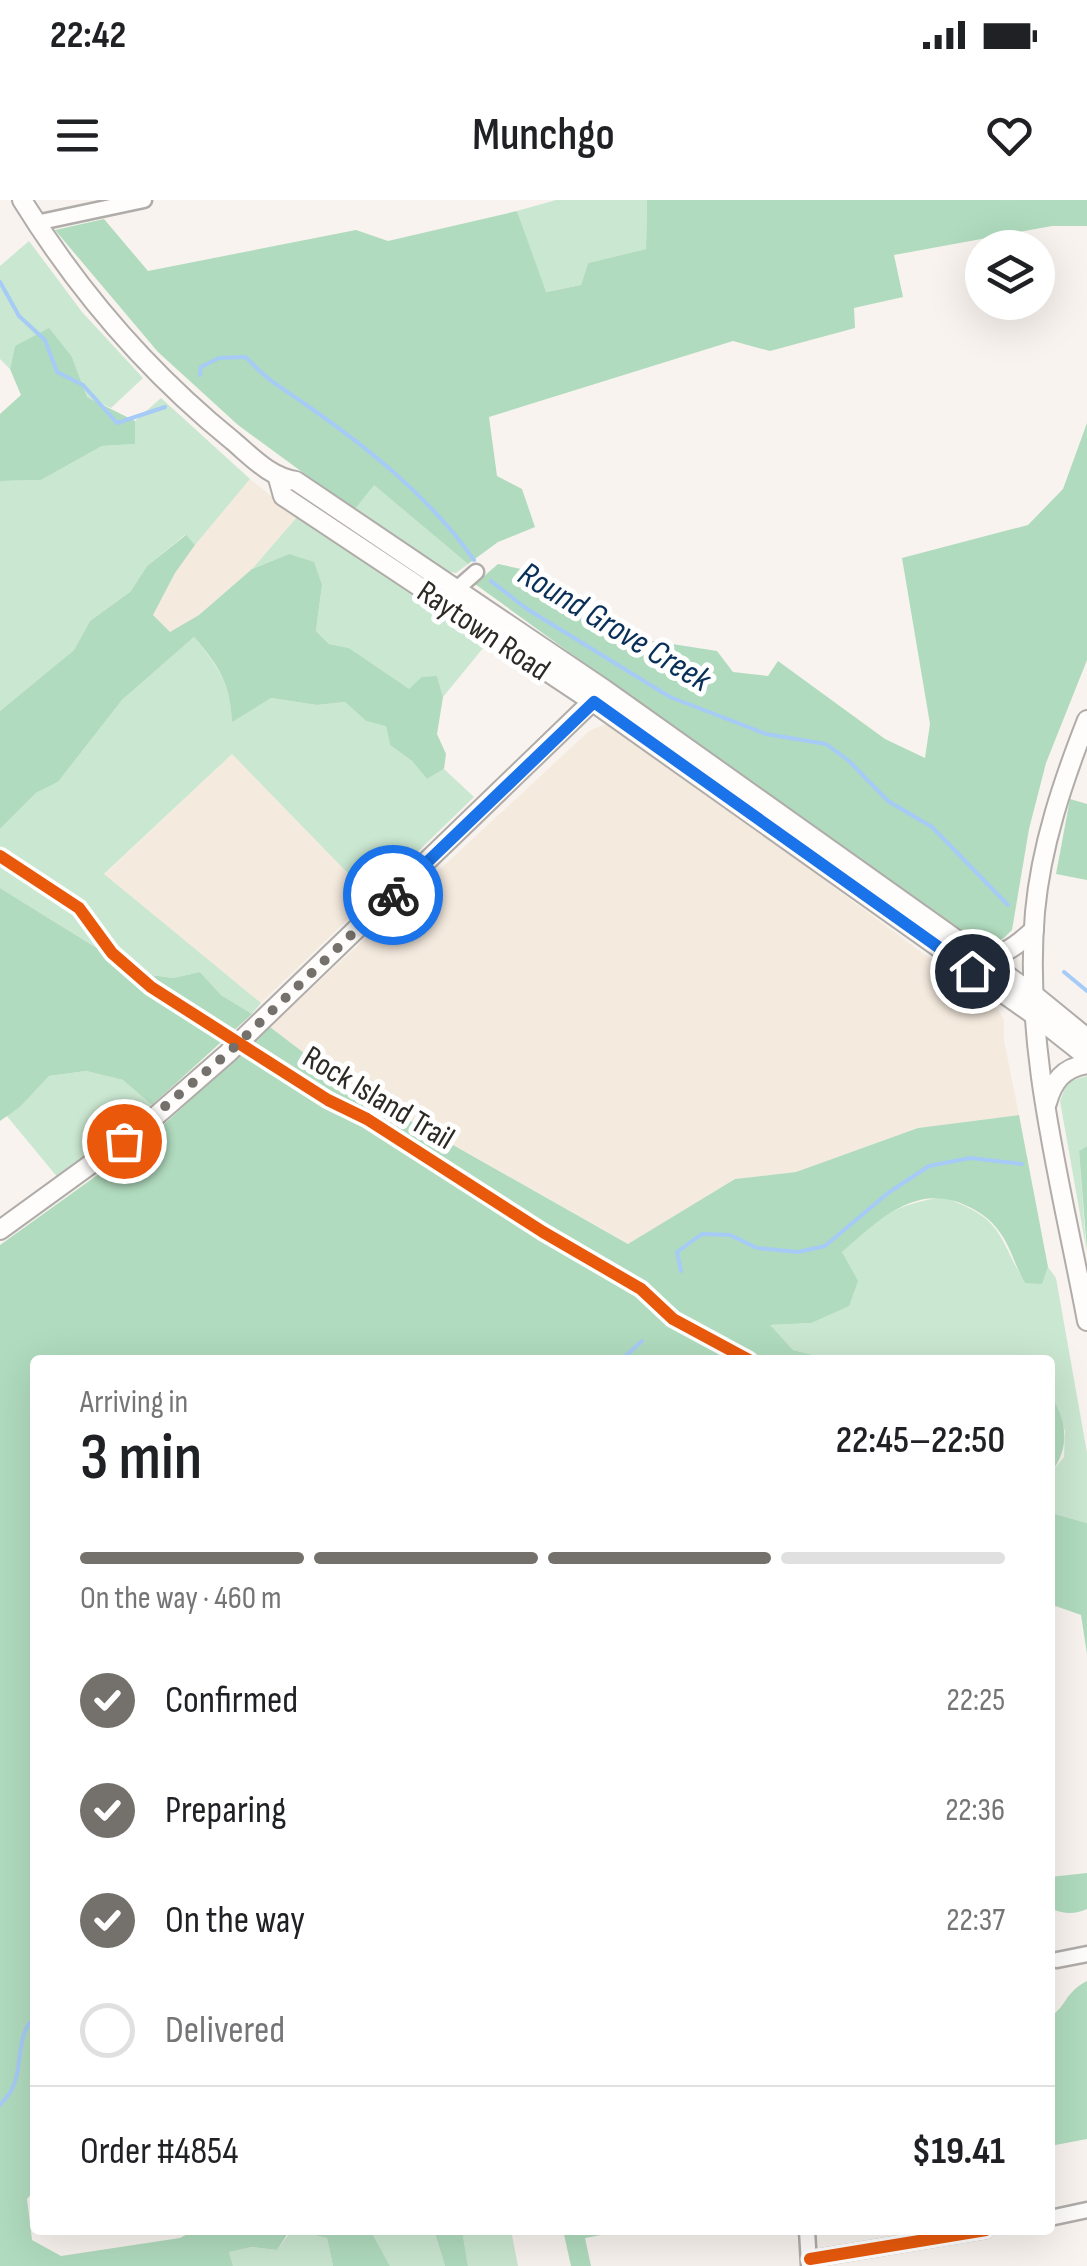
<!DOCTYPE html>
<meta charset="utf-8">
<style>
body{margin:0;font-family:"Sofia Sans Condensed",sans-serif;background:#f6f6f6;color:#202124;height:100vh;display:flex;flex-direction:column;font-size:38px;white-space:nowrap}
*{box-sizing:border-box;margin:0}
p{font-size:32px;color:#757577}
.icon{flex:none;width:55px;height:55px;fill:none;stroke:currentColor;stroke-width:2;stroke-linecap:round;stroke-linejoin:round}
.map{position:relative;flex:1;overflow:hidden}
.sheet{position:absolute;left:30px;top:1155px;width:1025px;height:880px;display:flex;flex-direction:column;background:#fff;border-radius:10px;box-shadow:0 10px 40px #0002}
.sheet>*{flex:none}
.buttons{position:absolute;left:965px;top:30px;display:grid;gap:20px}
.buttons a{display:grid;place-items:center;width:90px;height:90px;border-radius:50%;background:#fff;box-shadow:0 10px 40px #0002;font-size:50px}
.pin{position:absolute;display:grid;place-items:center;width:85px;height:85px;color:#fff;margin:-42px;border:5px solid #fff;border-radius:50%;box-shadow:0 2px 10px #0007}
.courier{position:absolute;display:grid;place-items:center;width:100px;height:100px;margin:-50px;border:8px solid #1a73e8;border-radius:50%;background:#fff;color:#222;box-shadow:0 2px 12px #0007}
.overview em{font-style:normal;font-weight:600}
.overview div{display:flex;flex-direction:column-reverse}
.overview{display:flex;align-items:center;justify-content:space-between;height:170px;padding:0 50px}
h1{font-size:65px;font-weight:600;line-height:75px}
.bar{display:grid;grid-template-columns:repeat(4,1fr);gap:15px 10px;align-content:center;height:120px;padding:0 50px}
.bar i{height:12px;border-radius:8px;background:#e0e0e0}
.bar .current{background:#74706b}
.bar p{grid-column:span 4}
.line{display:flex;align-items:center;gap:25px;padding:0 50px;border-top:2px solid #e0e0e0}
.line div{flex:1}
ol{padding:0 50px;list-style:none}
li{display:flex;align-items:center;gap:30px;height:110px}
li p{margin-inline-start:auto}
li .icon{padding:10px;border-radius:50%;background:#74706b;color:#fff;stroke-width:4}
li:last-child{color:#757577}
li i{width:55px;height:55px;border:5px solid #e0e0e0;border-radius:50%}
.status{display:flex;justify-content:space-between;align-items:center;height:70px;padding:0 50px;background:#fff;direction:ltr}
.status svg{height:28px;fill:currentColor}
header{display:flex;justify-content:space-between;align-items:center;height:130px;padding:0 50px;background:#fff;font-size:45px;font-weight:600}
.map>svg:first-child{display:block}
</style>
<div class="status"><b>22:42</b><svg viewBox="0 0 49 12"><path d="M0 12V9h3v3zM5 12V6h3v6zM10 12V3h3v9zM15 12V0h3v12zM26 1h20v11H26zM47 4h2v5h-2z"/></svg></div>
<header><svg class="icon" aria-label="menu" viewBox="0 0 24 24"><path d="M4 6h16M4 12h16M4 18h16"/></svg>Munchgo<svg class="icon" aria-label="heart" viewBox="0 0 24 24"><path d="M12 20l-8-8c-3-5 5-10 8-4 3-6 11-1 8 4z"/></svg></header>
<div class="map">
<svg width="1087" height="2066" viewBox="0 0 1087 2066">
<rect width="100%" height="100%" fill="#f8f3ee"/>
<!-- built -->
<g fill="#f5eade">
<polygon points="250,279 297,317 252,369 199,415 171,433 153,415 175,373 195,345"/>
<polygon points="603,525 617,526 998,809 1004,820 1004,840 1019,915 918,928 796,972 735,979 629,1044 342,882 270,827 589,531"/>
<polygon points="232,554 371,697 261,803 104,675"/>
</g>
<!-- green -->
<g fill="#cae7d1">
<polygon points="556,0 647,0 646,49 588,63 581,85 545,92 517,11"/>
<polygon points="29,41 82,112 143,178 111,208 87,197 72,157 15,146 10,169 0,159 0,66"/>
<polygon points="161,198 250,279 195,345 185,335 147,366 132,390 90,421 74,450 0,511 0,281 41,280 102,246 134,244 135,221"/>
<polygon points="373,284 468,364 456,373 439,370 354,310"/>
<polygon points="297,317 488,442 443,497 437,476 409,490 349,448 329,444 316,431 322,385 289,354 252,369"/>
<path d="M194 437C218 467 230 482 232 521L271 498 317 505 345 502 366 521 386 525 390 545 412 561 427 579 444 569 474 597 371 697 232 554 104 674 261 803 252 814 221 795 200 772 173 778 137 773 0 688V629L36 593 58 582 122 500Z"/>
<polygon points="86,871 123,880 152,905 59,979 6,915 21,906 49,876"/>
<polygon points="1087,876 1087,946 1079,951 1086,1048 1060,901 1067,882"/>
<path d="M943 997C1003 1019 996 1032 1025 1083H1042L1048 1067 1056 1078 1087 1253V1323L1055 1314 1050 1297V1274L1064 1257 1065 1231 1050 1194V1160H834L793 1150 769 1125 811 1123C821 1101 829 1070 843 1051 870 1018 902 1003 943 997Z"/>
<polygon points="292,2030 327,2038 333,2066 233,2066 229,2052 252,2047 277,2050"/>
<polygon points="376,2030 434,2030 445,2066 390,2066 373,2035"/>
<polygon points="462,2030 511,2030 518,2066 468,2066"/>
</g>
<!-- forest -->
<g fill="#b0dbbe">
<polygon points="647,0 1087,0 1087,26 1052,26 894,55 903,97 854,108 855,128 770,151 733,141 489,217 497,276 522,289 535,327 498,342 468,364 374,285 354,310 238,225 158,152 55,30 104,19 148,71 356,30 388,41 517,11 546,92 581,85 588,63 646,49"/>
<polygon points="49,128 72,157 87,197 135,221 135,244 102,246 41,280 0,281 0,214 21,195 10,169 15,146"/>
<path d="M1087 223V460L1046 563 1029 629 1012 730C998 745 988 748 969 742L475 384 498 364 521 369 653 441 717 451 733 472 768 476 778 461 885 539 925 558 930 524 902 358 1028 325 1063 289Z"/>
<path d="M186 335 195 345 175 373 153 415 170 432 199 415 252 369 289 354 314 362 322 385 316 431 329 444 349 448 409 489 422 477 437 476 443 497 437 534 446 554 444 569 427 579 412 561 390 545 386 526 366 521 345 502 317 505 271 498 232 522C230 483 219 466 194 437L122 500 58 582 36 593 0 629V511L74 450 90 421 131 391 147 366Z"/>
<polygon points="1070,599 1087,604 1087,680 1056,674"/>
<polygon points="0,688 137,773 173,778 200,772 221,795 252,814 152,905 123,880 86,871 49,876 21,906 0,921"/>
<path d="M270 827 342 882 628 1044 735 979 796 972 918 928 1019 915 1048 1067 1042 1084 1025 1083C1016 1068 1011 1048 1001 1034 990 1017 975 1009 958 1002 911 986 875 1023 842 1052L858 1081 849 1106 811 1123 770 1125 793 1150 834 1160H35V1989L27 1999 32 2040 61 2056 180 2038 195 2030H290L277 2050 252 2047 229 2052 233 2066H0V1045L149 938Z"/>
<polygon points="1087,946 1087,1051 1079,951"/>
<path d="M1050 1194C1067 1221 1071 1248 1050 1274Z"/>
<polygon points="1050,1297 1055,1314 1087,1323 1087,1454 1081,1415 1050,1404"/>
<path d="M1087 1673V1709C1074 1715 1063 1714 1050 1708V1677Z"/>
<path d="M1087 1781V1939L1050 1946V1817C1067 1806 1064 1793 1087 1781Z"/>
<polygon points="292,2030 376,2030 373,2035 390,2066 333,2066 327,2038"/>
<polygon points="434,2030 462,2030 468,2066 445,2066"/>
<polygon points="563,2030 627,2030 585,2038 591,2066 571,2066"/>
</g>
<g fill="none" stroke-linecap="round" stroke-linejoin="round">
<!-- stream -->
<g stroke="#a6cbf6" stroke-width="4">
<polyline points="0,82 19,116 45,140 57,172 83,185 117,223 165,207"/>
<path d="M200 175 201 167 219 158 246 157C265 179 282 188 305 204 368 248 430 297 474 360"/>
<polyline points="491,381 527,409 670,497 766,534 826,544 849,561 888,601 932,627 1008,705"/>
<polyline points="1064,772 1087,791"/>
<polyline points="681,1071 677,1052 702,1034 730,1035 757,1048 798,1052 825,1046 888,993 929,966 970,958 1022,964"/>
<polyline points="621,1160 642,1141"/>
<path d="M0 1905C4 1900 8 1896 11 1891 24 1869 14 1836 35 1817"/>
</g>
<defs>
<g id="minor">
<polyline points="36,23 144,0"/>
<polyline points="442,402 476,372"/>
<polyline points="1057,1760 1087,1754"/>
<polyline points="1050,2018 1087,2010"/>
<polyline points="807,2030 809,2065"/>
<polyline points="810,2059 986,2030"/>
</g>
<g id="major">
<path d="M22 0C79 92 149 173 233 241 253 258 270 277 296 281L604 489 1033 794 1087 838"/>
<polyline points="278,278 283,296 593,502 1034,815 1087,857"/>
<path d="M1087 520C1063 581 1041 646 1035 712 1023 849 1062 987 1087 1121"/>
<path d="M978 754C1003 758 1016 746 1034 730"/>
<path d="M1047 903C1053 881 1063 868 1087 864"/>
<polyline points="0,1030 149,922 228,853 600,494"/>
</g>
</defs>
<!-- minor casing -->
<use href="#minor" stroke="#b0aca9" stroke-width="19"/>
<!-- major casing -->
<use href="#major" stroke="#b0aca9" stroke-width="22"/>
<!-- minor -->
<use href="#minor" stroke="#fefdfc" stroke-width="14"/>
<!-- major -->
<use href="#major" stroke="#fefdfc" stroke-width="18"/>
<defs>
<g id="cycleway">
<polyline points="0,656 79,708 112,753 151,787 328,900 367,919 543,1032 641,1089 673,1119 749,1160"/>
<polyline points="810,2059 986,2030"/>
</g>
</defs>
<!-- cycleway casing -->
<use href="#cycleway" stroke="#fff" stroke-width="19"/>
<!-- cycleway -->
<use href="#cycleway" stroke="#e8590c" stroke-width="12"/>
</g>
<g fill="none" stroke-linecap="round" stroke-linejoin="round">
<!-- done -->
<polyline stroke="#74706b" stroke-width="10" stroke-dasharray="0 18" points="124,941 228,853 393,695"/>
<!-- route -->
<polyline stroke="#1a73e8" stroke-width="12" points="393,695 594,502 972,771"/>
</g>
<g text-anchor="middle" stroke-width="10" stroke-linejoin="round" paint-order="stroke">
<!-- street labels -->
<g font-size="32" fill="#2d2925" stroke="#fff">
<text transform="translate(484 430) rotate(34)" y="11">Raytown Road</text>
<text transform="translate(379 897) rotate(31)" y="11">Rock Island Trail</text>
</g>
<!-- water labels -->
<g font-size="35" font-style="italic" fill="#093058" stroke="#fff">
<text transform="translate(615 426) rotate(31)" y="12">Round Grove Creek</text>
</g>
</g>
</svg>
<div class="buttons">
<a><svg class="icon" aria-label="layers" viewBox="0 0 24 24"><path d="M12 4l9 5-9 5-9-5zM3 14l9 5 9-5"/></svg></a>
</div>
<div class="pin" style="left:124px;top:941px;background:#ea580c"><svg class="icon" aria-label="bag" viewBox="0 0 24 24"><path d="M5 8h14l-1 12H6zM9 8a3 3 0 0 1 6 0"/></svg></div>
<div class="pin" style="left:972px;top:771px;background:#1f2937"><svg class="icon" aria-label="home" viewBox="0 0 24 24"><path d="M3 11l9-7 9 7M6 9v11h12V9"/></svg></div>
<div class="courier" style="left:393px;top:695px"><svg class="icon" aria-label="bike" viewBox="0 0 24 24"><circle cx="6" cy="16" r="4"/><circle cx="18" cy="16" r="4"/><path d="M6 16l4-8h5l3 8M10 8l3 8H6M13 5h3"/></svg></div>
<section class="sheet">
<div class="overview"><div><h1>3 min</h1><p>Arriving in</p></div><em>22:45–22:50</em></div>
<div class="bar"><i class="current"></i><i class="current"></i><i class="current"></i><i></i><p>On the way · 460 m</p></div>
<ol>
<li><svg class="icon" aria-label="check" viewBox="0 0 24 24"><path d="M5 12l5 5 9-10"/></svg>Confirmed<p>22:25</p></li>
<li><svg class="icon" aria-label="check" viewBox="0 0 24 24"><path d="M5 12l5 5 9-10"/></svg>Preparing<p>22:36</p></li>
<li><svg class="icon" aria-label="check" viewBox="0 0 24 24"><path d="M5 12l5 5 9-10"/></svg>On the way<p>22:37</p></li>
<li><i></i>Delivered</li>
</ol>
<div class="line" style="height:130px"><div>Order #4854</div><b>$19.41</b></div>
</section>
</div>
